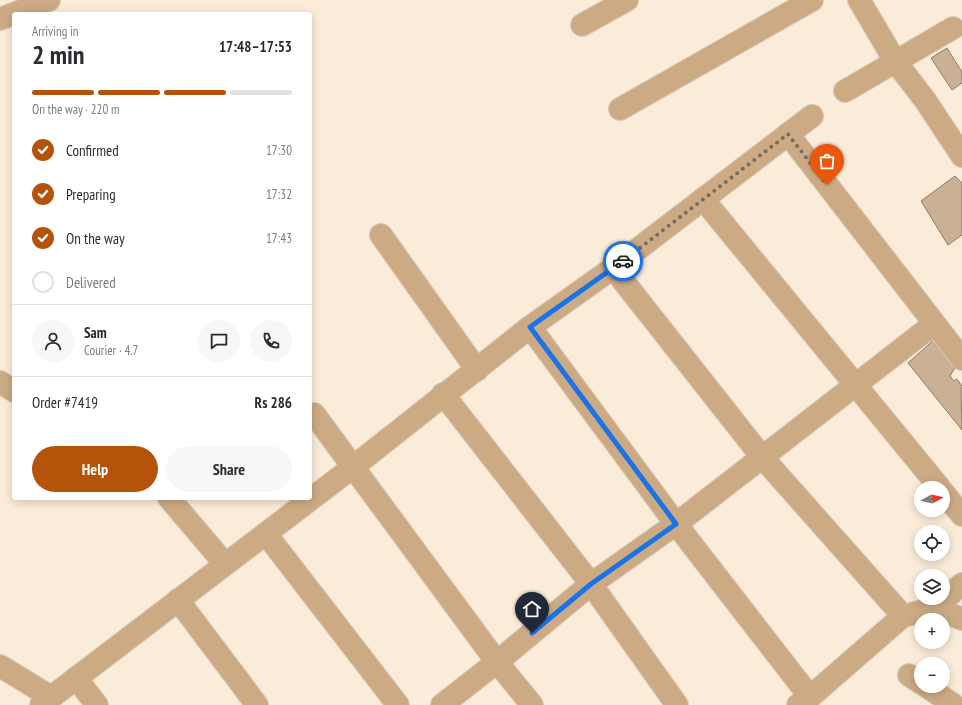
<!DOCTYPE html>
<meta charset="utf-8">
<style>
body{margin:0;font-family:"PT Sans Narrow",sans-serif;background:#f7f7f7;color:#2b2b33;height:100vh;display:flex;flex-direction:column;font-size:15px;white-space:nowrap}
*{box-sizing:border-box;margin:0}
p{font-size:13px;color:#7c7c81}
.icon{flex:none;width:22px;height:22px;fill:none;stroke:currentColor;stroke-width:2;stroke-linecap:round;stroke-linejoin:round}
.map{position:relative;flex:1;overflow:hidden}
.panel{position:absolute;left:12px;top:12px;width:300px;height:488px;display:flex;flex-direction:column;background:#fff;border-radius:4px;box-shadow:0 2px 10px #0003}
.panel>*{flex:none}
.needle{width:26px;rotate:82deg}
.fabs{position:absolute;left:914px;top:481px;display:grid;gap:8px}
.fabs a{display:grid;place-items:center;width:36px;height:36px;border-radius:50%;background:#fff;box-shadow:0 2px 10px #0003;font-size:20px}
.pin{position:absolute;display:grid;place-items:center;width:34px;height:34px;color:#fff;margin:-41px -17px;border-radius:50% 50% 50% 0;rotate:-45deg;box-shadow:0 0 4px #0007}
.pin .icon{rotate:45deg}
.courier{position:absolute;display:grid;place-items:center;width:40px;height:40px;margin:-20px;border:3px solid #1a73e8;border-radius:50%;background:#fff;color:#222;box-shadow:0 1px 5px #0007}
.head em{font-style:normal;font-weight:600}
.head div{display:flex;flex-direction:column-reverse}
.head{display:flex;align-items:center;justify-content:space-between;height:68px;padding:0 20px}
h1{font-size:26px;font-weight:600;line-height:30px}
.bar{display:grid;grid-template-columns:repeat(4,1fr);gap:6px 4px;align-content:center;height:48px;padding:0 20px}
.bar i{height:5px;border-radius:3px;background:#e1e1e2}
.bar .current{background:#b45309}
.bar p{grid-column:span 4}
.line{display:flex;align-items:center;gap:10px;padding:0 20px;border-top:1px solid #e1e1e2}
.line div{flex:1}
.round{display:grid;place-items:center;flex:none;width:42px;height:42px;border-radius:21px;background:#f7f7f7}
ol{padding:0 20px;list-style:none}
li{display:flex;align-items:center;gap:12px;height:44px}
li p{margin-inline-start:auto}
li .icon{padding:4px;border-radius:50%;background:#b45309;color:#fff;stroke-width:4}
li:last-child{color:#7c7c81}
li i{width:22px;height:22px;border:2px solid #e1e1e2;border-radius:50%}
.primary-button{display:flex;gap:8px;margin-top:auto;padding:8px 20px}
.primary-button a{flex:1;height:46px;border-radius:24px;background:#b45309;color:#fff;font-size:16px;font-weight:600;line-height:46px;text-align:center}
.primary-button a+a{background:#f7f7f7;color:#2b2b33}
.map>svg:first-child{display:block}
</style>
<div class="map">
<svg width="962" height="705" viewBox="0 0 962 705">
<rect width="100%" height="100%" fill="#fbebd9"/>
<!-- building -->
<g fill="#cab094" stroke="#927a5f">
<polygon points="947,48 962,72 962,83 952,90 931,58"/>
<polygon points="955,176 962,183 962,235 948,245 921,201"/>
<polygon points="937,337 956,366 950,376 954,381 957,379 962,386 961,389 962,430 908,363"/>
</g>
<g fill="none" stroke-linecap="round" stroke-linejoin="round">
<defs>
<g id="minor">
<polyline points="859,0 895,61 925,100 962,156"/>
<polyline points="0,19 49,0"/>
<polyline points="582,25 627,0"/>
<polyline points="845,91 953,28"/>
<polyline points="620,109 812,0"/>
<polyline points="788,134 962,359"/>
<polyline points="703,199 940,488"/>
<polyline points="381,235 477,370"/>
<polyline points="613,268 762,457 903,616"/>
<polyline points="530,327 676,524 810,697"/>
<polyline points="0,382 14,391"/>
<polyline points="443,394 591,584 677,705"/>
<polyline points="314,414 497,662 532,705"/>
<polyline points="943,492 962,515"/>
<polyline points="169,498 225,564"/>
<polyline points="266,534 398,705"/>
<polyline points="178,600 257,705"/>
<polyline points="935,608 962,619"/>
<polyline points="0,666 51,697"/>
<polyline points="909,675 921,683"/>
<polyline points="76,678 97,705"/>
<polyline points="926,686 954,705"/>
<polyline points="41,705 353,467 530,327 613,268 812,116"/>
<polyline points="442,705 497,662 591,584 676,524 934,324"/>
<polyline points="798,705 810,697 903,616 935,608 962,584"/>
</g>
</defs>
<!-- minor casing -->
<use href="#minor" stroke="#d7c8b7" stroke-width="24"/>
<!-- minor -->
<use href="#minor" stroke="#ccaa84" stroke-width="22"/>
</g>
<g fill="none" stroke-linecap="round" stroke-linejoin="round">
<!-- done -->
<polyline stroke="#786c5e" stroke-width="4" stroke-dasharray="0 7.2" points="623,261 788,134 827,185"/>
<!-- route -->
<polyline stroke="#1a73e8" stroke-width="5" points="532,633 591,584 676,524 530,327 623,261"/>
</g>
</svg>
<div class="fabs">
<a><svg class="needle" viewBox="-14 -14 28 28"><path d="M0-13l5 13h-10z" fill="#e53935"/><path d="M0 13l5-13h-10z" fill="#7c7c81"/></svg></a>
<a><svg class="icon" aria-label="locate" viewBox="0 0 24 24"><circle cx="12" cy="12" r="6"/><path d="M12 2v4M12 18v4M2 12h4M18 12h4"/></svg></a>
<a><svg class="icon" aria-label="layers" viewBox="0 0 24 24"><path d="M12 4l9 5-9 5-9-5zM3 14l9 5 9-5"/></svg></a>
<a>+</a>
<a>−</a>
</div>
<div class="pin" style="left:827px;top:185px;background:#ea580c"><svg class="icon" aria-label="bag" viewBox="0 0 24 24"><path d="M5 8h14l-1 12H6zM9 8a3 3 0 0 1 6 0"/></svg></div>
<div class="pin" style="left:532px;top:633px;background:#1f2937"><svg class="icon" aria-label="home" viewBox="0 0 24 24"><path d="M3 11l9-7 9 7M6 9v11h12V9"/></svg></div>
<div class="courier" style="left:623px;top:261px"><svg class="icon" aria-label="car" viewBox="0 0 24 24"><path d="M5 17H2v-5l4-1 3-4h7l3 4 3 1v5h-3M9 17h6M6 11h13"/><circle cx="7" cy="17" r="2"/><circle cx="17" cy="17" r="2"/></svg></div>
<section class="panel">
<div class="head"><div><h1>2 min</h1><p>Arriving in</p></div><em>17:48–17:53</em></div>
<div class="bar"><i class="current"></i><i class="current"></i><i class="current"></i><i></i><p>On the way · 220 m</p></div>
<ol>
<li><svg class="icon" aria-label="check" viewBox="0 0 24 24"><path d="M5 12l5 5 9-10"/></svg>Confirmed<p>17:30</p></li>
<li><svg class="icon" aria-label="check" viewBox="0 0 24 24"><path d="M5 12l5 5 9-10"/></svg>Preparing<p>17:32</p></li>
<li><svg class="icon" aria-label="check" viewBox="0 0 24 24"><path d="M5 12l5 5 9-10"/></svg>On the way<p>17:43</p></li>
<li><i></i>Delivered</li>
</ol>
<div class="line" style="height:72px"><a class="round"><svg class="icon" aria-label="person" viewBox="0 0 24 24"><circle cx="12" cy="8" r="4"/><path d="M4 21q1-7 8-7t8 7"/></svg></a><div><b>Sam</b><p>Courier · 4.7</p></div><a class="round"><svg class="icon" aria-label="chat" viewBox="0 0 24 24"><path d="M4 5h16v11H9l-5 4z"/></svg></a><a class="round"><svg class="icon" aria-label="phone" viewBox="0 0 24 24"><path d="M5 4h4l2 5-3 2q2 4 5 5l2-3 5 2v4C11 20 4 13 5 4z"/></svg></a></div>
<div class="line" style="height:52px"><div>Order #7419</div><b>Rs 286</b></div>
<div class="primary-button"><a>Help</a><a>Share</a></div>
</section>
</div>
